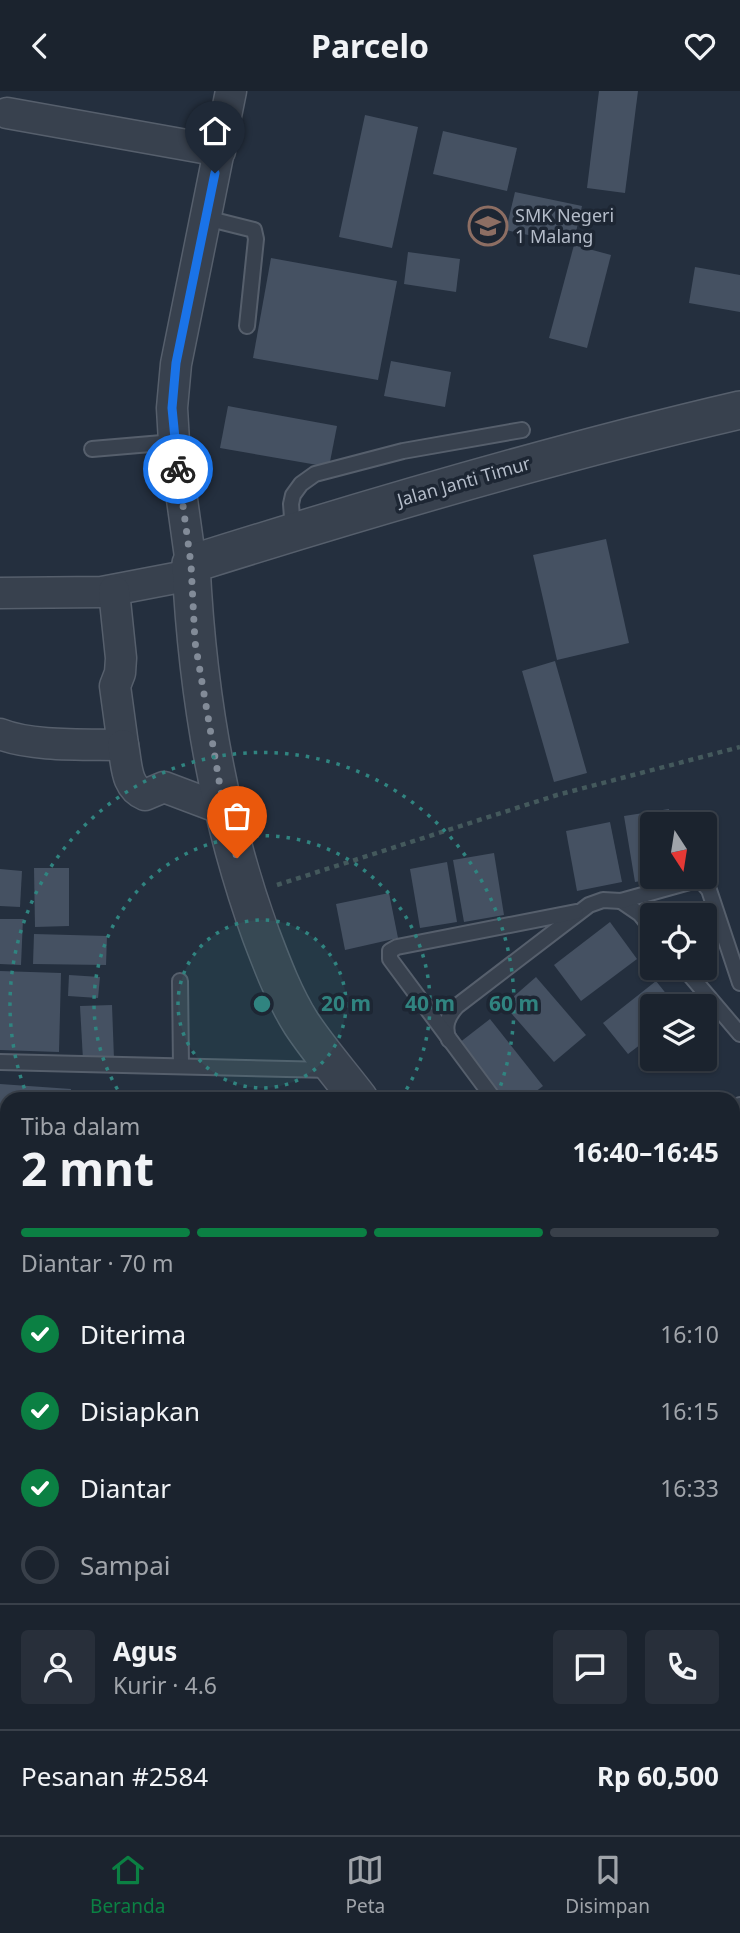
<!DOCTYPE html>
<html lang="id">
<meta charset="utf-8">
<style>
body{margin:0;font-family:"Noto Sans",sans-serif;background:#282f3a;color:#f1f3f6;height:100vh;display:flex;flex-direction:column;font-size:26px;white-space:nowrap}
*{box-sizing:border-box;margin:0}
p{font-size:23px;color:#a0a4aa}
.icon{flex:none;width:38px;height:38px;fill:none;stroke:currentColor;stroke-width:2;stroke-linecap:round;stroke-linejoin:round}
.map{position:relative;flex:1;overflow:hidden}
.drawer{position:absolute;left:0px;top:1001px;width:740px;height:744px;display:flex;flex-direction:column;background:#1b232e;border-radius:21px 21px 0 0;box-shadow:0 2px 5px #0004,0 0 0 2px #39404a}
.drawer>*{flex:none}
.needle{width:46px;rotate:168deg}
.buttons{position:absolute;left:640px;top:721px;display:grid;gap:14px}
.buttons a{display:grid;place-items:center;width:77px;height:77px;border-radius:7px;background:#1b232e;box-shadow:0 2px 5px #0004,0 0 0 2px #39404a;font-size:35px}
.pin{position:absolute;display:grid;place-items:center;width:60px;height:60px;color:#fff;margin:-72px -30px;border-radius:50% 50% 50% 0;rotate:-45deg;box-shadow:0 0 7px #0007}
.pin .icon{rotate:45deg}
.courier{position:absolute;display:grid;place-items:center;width:70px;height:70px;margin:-35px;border:5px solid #1a73e8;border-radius:50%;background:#fff;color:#222;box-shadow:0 2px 9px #0007}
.overview em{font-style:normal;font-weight:700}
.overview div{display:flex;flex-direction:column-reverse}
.overview{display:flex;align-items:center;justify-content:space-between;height:119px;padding:0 21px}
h1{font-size:46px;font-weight:700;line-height:52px}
.bar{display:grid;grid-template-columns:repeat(4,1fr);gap:10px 7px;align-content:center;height:84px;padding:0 21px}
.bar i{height:9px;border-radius:5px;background:#39404a}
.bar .selected{background:#0b8043}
.bar p{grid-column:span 4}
.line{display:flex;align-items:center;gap:18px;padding:0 21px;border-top:2px solid #39404a}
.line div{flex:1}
.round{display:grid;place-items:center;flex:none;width:74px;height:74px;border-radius:7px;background:#282f3a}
ol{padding:0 21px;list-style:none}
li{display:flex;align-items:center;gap:21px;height:77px}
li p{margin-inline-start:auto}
li .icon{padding:7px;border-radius:50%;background:#0b8043;color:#fff;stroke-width:4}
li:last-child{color:#a0a4aa}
li i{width:38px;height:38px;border:4px solid #39404a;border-radius:50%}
header{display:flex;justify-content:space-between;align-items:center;height:91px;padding:0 21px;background:#1b232e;font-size:32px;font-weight:700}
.menu{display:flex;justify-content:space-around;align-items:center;height:98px;border-top:2px solid #39404a;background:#1b232e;font-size:19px;color:#a0a4aa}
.menu a{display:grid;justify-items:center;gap:4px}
.menu .selected{color:#0b8043}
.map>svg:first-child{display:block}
</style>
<header><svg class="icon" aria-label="back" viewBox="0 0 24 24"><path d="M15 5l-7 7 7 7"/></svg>Parcelo<svg class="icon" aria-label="heart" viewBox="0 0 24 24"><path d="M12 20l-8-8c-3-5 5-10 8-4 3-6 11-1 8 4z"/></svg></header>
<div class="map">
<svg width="740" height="1744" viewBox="0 0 740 1744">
<rect width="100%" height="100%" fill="#242f3e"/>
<!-- building -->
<g fill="#455162">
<polygon points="599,0 638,0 625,102 587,97"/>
<polygon points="365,24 418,36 392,157 339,146"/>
<polygon points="443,40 517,57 507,100 433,83"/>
<polygon points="515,101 582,115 573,154 506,139"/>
<polygon points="574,154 611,164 587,257 549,247"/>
<polygon points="408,161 460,168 456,201 404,193"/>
<polygon points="271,167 397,190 378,289 253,267"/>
<polygon points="695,176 740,184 740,221 689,212"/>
<polygon points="391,270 451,281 445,316 384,305"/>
<polygon points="228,315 337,335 329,376 220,357"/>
<polygon points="606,448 629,552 557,569 533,464"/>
<polygon points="555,570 587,682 554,691 522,580"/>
<polygon points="669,718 671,733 653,733 653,786 660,787 635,791 624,725"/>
<polygon points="610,731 622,791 577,800 566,740"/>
<polygon points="494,762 504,824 464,831 453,769"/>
<polygon points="447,771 457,831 420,837 410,778"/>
<polygon points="34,777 69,777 69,835 35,836"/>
<polygon points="0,778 22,780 20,816 0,815"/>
<polygon points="389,802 398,847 345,859 336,813"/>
<polygon points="0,828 23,828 21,874 0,873"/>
<polygon points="610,831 637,868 581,910 554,874"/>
<polygon points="34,843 107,845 106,874 33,873"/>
<polygon points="0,880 61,882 59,961 0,959"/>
<polygon points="69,884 100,886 98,907 68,905"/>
<polygon points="536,886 586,944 554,971 504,914"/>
<polygon points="656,890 676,915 653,915 653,944 628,963 603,932"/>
<polygon points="112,914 114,968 83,969 80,915"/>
<polygon points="490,928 543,995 526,1008 503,1008 459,952"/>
<polygon points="0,993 71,998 70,1008 7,1008 7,1051 0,1050"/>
<polygon points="0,1108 7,1109 7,1192 0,1191"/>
<polygon points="733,1234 740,1243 740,1304 738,1306 733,1300"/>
<polygon points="0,1312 7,1313 7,1361 0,1360"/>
<polygon points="0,1692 7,1693 7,1738 35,1738 34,1744 0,1744"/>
<polygon points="176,1738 337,1738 360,1743 175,1744"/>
<polygon points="513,1738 582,1738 587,1744 518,1744"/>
<polygon points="600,1738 667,1738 670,1742 666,1744 604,1744"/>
<polygon points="702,1738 725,1738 730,1744 694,1744"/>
</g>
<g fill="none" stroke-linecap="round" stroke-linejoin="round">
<defs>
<g id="service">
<polyline points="206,127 254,139 256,148 247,235"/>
<polyline points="92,358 174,351"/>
<polyline points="293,440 291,413 293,404 301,393 315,383 403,360 522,339"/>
<polyline points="621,810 640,823 653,839"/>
<polyline points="684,877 740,943"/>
<polyline points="180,890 181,975"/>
<path d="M449 949C443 935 448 925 457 915L589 814 603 809 621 810 693 790 703 792 709 799 740 892"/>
<polyline points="0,971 331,979"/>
<polyline points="494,1008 390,868 390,860 397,856 576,821"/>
<polyline points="733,1019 740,1014"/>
<polyline points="733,1163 740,1172"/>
<polyline points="0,1234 7,1236"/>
<polyline points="733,1311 740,1320"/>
<polyline points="0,1505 7,1506"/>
<polyline points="0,1635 7,1637"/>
</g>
<g id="minor">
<polyline points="7,22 220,60"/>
<polyline points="191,473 174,351 172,317 176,273 231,0"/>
<polyline points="0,502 102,501 191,484"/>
<path d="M0 643C32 656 88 653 123 654L115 595 120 582 121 567 114 500"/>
<path d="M123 654C127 673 125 696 145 704L164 696 225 719"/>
<polyline points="0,1058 7,1058"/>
<polyline points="95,1744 96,1738"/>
</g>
<g id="tertiary">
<path d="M359 1008C340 983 318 958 301 932 284 905 272 873 261 844 218 726 197 598 191 473 372 416 555 362 740 319"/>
<polyline points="733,1505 740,1513"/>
</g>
</defs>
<!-- service casing -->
<use href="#service" stroke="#565f6c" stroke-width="18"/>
<!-- minor casing -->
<use href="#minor" stroke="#565f6c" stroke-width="33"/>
<!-- tertiary casing -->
<use href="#tertiary" stroke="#565f6c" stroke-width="40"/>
<!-- path -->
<polyline stroke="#44595c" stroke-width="4.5" stroke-dasharray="5 5" stroke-linecap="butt" points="277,794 557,704 740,656"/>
<!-- service -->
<use href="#service" stroke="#38414e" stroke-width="14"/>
<!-- minor -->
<use href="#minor" stroke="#38414e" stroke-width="30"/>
<!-- tertiary -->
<use href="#tertiary" stroke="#38414e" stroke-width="37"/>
</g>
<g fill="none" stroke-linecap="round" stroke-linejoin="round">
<!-- done -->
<polyline stroke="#828b98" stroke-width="7" stroke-dasharray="0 12.6" points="178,378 191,473 195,551 224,718 237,767"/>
<!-- route -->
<polyline stroke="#1a73e8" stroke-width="9" points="178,378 172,317 176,272 215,82"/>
</g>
<!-- distance rings -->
<circle cx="262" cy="913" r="84" fill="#308480" fill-opacity=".12"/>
<g fill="none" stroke="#308480" stroke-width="3.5" stroke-dasharray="3.5 7">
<circle cx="262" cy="913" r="84"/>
<path d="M123 1007A168 168 0 1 1 401 1007"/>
<path d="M28 1007A252 252 0 1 1 496 1007"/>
</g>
<!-- icons -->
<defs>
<symbol id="school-ring" viewBox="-11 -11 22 22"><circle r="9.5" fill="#1d2633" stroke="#8d6e63" stroke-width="1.5"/><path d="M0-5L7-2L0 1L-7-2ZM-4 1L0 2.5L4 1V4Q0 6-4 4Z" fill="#8d6e63"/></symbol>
</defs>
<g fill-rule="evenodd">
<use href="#school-ring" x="466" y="113" width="44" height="44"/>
</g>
<g text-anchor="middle" stroke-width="7" stroke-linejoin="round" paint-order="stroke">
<!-- poi labels -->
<g font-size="18" fill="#b4bcc9" stroke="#1d2633" text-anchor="start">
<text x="515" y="131">SMK Negeri<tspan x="515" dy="21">1 Malang</tspan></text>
</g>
<!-- street labels -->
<g font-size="18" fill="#b4bcc9" stroke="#1d2633">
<text transform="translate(464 391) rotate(-16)" y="6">Jalan Janti Timur</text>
</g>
</g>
<circle cx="262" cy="913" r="10" fill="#308480" stroke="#1d2633" stroke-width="3.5"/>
<g font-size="21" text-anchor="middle" font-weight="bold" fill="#308480" stroke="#1d2633" stroke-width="7" stroke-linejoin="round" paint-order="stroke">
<text x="346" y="920">20 m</text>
<text x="430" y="920">40 m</text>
<text x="514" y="920">60 m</text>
</g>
</svg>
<div class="buttons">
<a><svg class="needle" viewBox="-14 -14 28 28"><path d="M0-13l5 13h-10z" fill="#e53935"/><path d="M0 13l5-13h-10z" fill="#a0a4aa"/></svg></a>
<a><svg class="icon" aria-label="locate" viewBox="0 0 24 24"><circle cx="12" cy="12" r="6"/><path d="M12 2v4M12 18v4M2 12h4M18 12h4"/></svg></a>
<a><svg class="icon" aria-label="layers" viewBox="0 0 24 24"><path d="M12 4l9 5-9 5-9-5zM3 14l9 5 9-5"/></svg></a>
</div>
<div class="pin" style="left:237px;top:767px;background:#ea580c"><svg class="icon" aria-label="bag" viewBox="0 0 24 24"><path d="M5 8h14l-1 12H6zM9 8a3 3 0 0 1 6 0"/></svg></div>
<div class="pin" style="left:215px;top:82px;background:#1f2937"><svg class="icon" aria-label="home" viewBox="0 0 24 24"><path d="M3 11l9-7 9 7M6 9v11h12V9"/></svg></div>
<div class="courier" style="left:178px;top:378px"><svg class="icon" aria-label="bike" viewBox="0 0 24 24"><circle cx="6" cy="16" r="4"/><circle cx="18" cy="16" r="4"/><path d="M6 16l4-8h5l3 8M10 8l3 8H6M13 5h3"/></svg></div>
<section class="drawer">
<div class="overview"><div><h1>2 mnt</h1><p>Tiba dalam</p></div><em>16:40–16:45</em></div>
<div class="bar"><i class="selected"></i><i class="selected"></i><i class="selected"></i><i></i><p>Diantar · 70 m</p></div>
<ol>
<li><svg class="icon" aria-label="check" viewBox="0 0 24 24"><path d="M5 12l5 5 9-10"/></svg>Diterima<p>16:10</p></li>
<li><svg class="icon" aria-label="check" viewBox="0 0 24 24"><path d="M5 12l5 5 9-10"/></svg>Disiapkan<p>16:15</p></li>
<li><svg class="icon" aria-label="check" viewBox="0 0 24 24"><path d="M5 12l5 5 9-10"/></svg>Diantar<p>16:33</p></li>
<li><i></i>Sampai</li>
</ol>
<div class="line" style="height:126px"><a class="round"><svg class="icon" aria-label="person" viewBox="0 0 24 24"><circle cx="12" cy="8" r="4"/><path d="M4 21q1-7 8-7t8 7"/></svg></a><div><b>Agus</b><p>Kurir · 4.6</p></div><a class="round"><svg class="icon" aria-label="chat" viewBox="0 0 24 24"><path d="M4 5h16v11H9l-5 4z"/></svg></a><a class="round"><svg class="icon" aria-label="phone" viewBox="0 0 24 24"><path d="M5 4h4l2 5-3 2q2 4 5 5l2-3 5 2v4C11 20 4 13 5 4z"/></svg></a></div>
<div class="line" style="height:91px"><div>Pesanan #2584</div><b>Rp 60,500</b></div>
</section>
</div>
<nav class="menu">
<a class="selected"><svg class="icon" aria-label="home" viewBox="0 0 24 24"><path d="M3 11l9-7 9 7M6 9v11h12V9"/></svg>Beranda</a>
<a><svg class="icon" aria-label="map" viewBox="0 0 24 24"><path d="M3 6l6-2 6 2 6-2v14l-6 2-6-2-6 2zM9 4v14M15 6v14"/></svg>Peta</a>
<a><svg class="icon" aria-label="saved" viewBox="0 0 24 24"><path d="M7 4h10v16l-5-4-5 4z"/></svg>Disimpan</a>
</nav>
